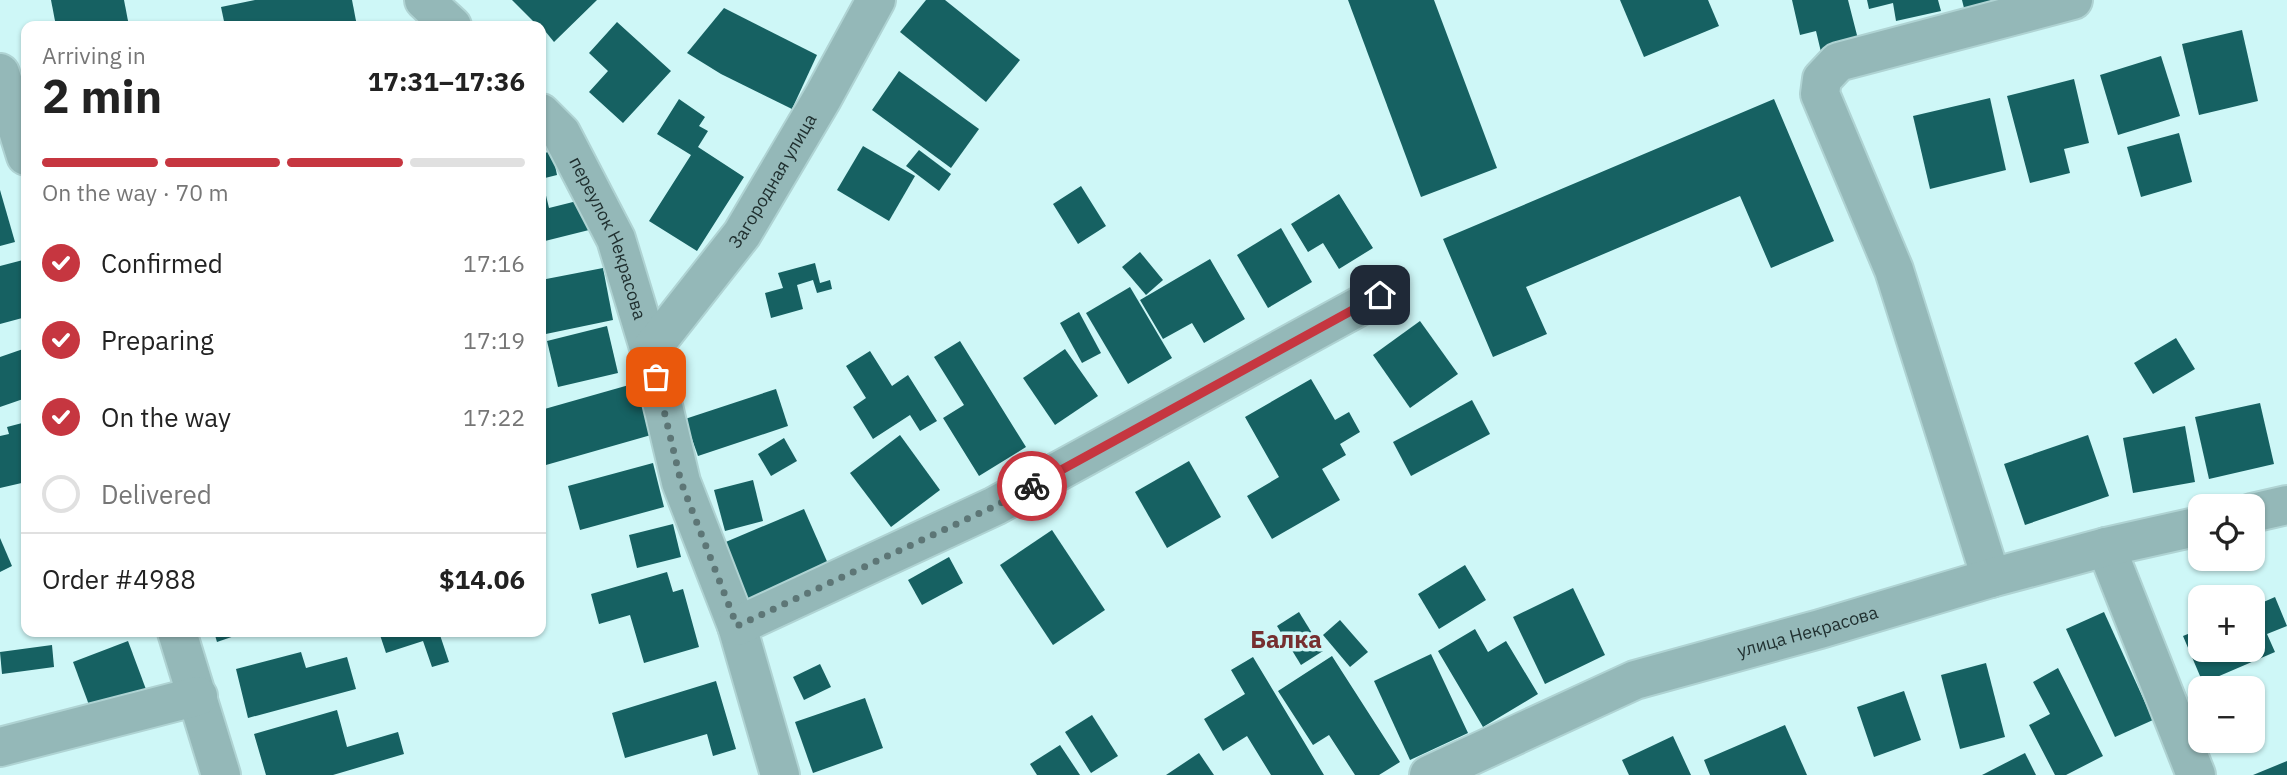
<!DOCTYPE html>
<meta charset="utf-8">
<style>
body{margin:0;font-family:"IBM Plex Sans",sans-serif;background:#f2f2f2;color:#222;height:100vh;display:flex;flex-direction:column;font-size:26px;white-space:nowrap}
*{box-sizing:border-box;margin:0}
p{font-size:23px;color:#767676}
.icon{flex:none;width:38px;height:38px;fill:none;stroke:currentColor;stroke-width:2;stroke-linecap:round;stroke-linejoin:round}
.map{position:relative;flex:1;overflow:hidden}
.drawer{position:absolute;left:21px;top:21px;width:525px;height:616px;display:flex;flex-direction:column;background:#fff;border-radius:14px;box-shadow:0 2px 5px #0004}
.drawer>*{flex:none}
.controls{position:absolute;left:2188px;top:494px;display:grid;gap:14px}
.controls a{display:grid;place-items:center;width:77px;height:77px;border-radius:14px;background:#fff;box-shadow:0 2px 5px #0004;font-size:35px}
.pin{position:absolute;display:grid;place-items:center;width:60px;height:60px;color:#fff;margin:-30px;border-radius:14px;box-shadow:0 4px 10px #0006}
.courier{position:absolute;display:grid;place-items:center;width:70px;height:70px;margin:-35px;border:5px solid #c63640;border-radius:50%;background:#fff;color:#222;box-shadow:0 2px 9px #0007}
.overview em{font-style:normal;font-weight:800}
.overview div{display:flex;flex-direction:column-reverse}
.overview{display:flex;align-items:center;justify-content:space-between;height:119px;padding:0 21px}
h1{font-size:46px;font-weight:800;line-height:52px}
.bar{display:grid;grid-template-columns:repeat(4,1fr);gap:10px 7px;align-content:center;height:84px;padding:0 21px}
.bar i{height:9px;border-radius:5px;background:#e0e0e0}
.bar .current{background:#c63640}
.bar p{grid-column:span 4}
.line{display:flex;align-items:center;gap:18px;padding:0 21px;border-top:2px solid #e0e0e0}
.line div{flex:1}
ol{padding:0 21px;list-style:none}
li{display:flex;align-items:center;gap:21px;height:77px}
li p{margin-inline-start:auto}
li .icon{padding:7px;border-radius:50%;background:#c63640;color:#fff;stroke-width:4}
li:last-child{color:#767676}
li i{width:38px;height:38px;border:4px solid #e0e0e0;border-radius:50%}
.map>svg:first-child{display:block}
</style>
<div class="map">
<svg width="2287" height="775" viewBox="0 0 2287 775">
<rect width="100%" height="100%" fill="#cef7f7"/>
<!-- building -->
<g fill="#166162">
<polygon points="51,0 124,0 129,26 56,26"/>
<polygon points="255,0 352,0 357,26 225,26 221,7"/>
<polygon points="512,0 597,0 554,42 541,26 538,26"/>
<polygon points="926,0 945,0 1020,60 986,102 900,32"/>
<polygon points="1348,0 1434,0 1497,168 1421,197"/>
<polygon points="1620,0 1708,0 1719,26 1644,57"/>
<polygon points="1792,0 1848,0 1859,43 1821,52 1816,31 1800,35"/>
<polygon points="1867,0 1938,0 1941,11 1896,21 1893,3 1869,9"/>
<polygon points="1962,0 1992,0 1992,1 1964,8"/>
<polygon points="724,8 817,55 792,109 721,74 687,53"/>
<polygon points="617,22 671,71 623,123 589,92 608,71 589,53"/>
<polygon points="2242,30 2258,101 2199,115 2182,44"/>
<polygon points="2161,56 2180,116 2118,135 2100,75"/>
<polygon points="899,71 979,129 951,168 872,110"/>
<polygon points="2074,79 2089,143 2064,149 2070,173 2030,183 2007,96"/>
<polygon points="1990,98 2006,170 1930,189 1913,116"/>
<polygon points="679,99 705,117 699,126 708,131 698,147 744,177 697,251 649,221 691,155 657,134"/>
<polygon points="1774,99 1834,241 1771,268 1740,196 1526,287 1547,334 1493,357 1443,239"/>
<polygon points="2179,133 2192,182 2141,197 2127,147"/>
<polygon points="863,146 915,176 889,221 837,190"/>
<polygon points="919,150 951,174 939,191 906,166"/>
<polygon points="552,151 557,175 541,179 541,154"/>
<polygon points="543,183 549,208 589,198 597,228 541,242 541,184"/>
<polygon points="1081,186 1106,226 1078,244 1053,204"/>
<polygon points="0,190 15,242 0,246"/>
<polygon points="1339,194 1373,248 1339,269 1323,243 1308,252 1291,224"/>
<polygon points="1281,228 1312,282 1268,308 1237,255"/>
<polygon points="1140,252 1163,280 1146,295 1122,267"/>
<polygon points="1210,259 1245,319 1204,343 1192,323 1163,339 1140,300"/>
<polygon points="23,260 26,273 26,317 0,324 0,266"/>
<polygon points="815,263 820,283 830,280 832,289 817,293 813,280 797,285 803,309 771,318 765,293 783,288 778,273"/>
<polygon points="603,268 613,320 541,335 541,280"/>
<polygon points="1130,287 1172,358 1128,384 1086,313"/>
<polygon points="1079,312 1101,353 1082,363 1060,323"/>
<polygon points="1420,321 1458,374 1410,408 1373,355"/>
<polygon points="607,326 618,373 558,387 547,341"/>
<polygon points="2176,338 2195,369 2153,394 2134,363"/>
<polygon points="960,341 1026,447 979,476 943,418 964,405 934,357"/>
<polygon points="26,348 26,398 0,407 0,357"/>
<polygon points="1065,349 1098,396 1055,425 1023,378"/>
<polygon points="870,351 892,386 908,375 937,421 920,431 910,415 873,439 853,407 866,398 846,366"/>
<polygon points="1311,379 1335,420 1349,412 1360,432 1340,444 1346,455 1322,469 1340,500 1272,539 1247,496 1279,477 1245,417"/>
<polygon points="636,383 651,435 546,465 541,445 541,410"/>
<polygon points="776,389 788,426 698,456 685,419"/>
<polygon points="1472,400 1490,434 1411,476 1393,442"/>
<polygon points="2260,403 2274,464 2209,479 2195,417"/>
<polygon points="26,422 26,482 0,488 0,436 9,434 7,427"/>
<polygon points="2185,426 2195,482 2133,493 2123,438"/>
<polygon points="900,435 940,490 891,527 850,473"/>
<polygon points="2088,435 2109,496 2025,525 2004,464"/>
<polygon points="784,438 797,461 771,476 758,454"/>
<polygon points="1189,461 1221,517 1167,548 1135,492"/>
<polygon points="653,463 664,507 580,530 568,486"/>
<polygon points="753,480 763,521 725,531 714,490"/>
<polygon points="804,509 829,566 746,602 721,544"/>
<polygon points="673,524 681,557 637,568 629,535"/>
<polygon points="1052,530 1105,610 1053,645 1000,565"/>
<polygon points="0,538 12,566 0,572"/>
<polygon points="949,557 963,583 922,605 908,580"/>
<polygon points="1465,565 1486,600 1439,629 1418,594"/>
<polygon points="667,572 673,592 683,589 699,647 644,663 630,615 599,624 591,594"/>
<polygon points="1573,588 1605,655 1545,684 1513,617"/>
<polygon points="2275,597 2287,626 2267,634 2275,652 2203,683 2183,636 2200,629 2200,649 2252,649 2252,607"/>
<polygon points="1299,612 1323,651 1301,665 1277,626"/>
<polygon points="2104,612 2153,720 2115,737 2066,629"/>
<polygon points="1340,620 1368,652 1350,667 1323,635"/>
<polygon points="1475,629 1488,652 1506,641 1538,694 1483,727 1438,651"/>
<polygon points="214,632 246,632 217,642"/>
<polygon points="379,632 439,632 449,662 432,667 423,641 386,653"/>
<polygon points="128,641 147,692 92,713 73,662"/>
<polygon points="52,645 54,667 2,674 0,652"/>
<polygon points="301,652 306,668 347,657 356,689 248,718 236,669"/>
<polygon points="1431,654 1468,733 1410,760 1374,681"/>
<polygon points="1332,656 1400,762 1379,775 1355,775 1329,735 1313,745 1278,691"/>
<polygon points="1253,657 1324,775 1271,775 1247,736 1223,751 1204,719 1245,694 1231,670"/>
<polygon points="1986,663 2005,737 1960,749 1941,675"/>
<polygon points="820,664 831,687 804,700 793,677"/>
<polygon points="2058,668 2103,756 2066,775 2055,775 2029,725 2050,714 2033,682"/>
<polygon points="716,681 736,749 713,756 707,734 625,758 612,713"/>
<polygon points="1904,691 1921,740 1874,757 1857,707"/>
<polygon points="865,698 883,748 813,773 795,722"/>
<polygon points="337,710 347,747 398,732 404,754 333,775 266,775 254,734"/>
<polygon points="1092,715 1118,756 1091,773 1065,732"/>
<polygon points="1785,725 1807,775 1710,775 1704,760"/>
<polygon points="1673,736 1691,775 1629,775 1622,760"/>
<polygon points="1060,745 1080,775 1037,775 1030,764"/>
<polygon points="1199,753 1214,775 1166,775"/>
<polygon points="2025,753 2036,775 1982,775"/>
<polygon points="2287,761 2287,775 2253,775"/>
</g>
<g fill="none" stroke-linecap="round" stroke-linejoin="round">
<defs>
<g id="minor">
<polyline points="424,0 452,26"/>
<polyline points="0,73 26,156"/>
<path id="s1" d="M541 113 561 133 616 239 650 351 681 482 737 626 780 775"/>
<path id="s2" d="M650 351 742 234 823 97 876 0"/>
<polyline points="2252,513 2287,505"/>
<polyline points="2106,547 2196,775"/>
<polyline points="1991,578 1894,270 1820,94 1822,79 1838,62 2073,0"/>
<polyline points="737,626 995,506 1380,295"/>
<polyline points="177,632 221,775"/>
<polyline points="0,747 198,696"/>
<path id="s3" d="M1429 775 1635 680 1820 629 1991 578 2106 547 2200 526"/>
</g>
</defs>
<!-- minor casing -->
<use href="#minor" stroke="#afd3d3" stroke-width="42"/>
<!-- minor -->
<use href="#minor" stroke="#94b8b8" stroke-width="38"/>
</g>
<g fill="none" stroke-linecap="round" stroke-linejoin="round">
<!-- done -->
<polyline stroke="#5d7676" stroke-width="7" stroke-dasharray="0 12.6" points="656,377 681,482 737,626 995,506 1032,486"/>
<!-- route -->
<polyline stroke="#c63640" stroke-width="9" points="1032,486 1380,295"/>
</g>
<g text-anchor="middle" stroke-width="7" stroke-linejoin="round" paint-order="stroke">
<!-- street labels -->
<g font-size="18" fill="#203030" stroke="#cef7f7">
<text dy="6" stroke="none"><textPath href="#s2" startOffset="210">Загородная улица</textPath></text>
<text dy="6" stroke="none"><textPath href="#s1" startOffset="144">переулок Некрасова</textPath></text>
<text dy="6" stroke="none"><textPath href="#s3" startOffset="406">улица Некрасова</textPath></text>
</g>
<!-- district labels -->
<g font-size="24" font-weight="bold" fill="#762f30" stroke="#cef7f7">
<text x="1286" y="648">Балка</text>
</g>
</g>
</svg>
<div class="controls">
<a><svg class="icon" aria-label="locate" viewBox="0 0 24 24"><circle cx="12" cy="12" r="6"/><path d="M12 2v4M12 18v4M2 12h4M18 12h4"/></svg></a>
<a>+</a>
<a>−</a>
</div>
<div class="pin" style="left:656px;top:377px;background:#ea580c"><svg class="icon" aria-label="bag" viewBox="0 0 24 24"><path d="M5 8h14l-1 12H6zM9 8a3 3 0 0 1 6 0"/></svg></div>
<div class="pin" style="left:1380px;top:295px;background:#1f2937"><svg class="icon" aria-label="home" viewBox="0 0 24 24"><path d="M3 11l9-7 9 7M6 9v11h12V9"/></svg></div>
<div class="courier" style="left:1032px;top:486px"><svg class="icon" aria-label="bike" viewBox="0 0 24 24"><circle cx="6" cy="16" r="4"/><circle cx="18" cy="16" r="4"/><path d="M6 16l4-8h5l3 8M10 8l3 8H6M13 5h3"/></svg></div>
<section class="drawer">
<div class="overview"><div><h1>2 min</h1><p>Arriving in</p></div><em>17:31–17:36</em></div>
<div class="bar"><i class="current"></i><i class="current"></i><i class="current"></i><i></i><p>On the way · 70 m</p></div>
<ol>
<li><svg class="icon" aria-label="check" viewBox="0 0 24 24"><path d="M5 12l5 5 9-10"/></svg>Confirmed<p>17:16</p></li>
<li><svg class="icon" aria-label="check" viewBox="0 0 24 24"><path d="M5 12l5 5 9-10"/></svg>Preparing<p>17:19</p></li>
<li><svg class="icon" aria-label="check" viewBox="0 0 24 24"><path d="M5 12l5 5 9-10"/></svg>On the way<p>17:22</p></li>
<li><i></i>Delivered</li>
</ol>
<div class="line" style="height:91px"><div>Order #4988</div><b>$14.06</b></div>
</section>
</div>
